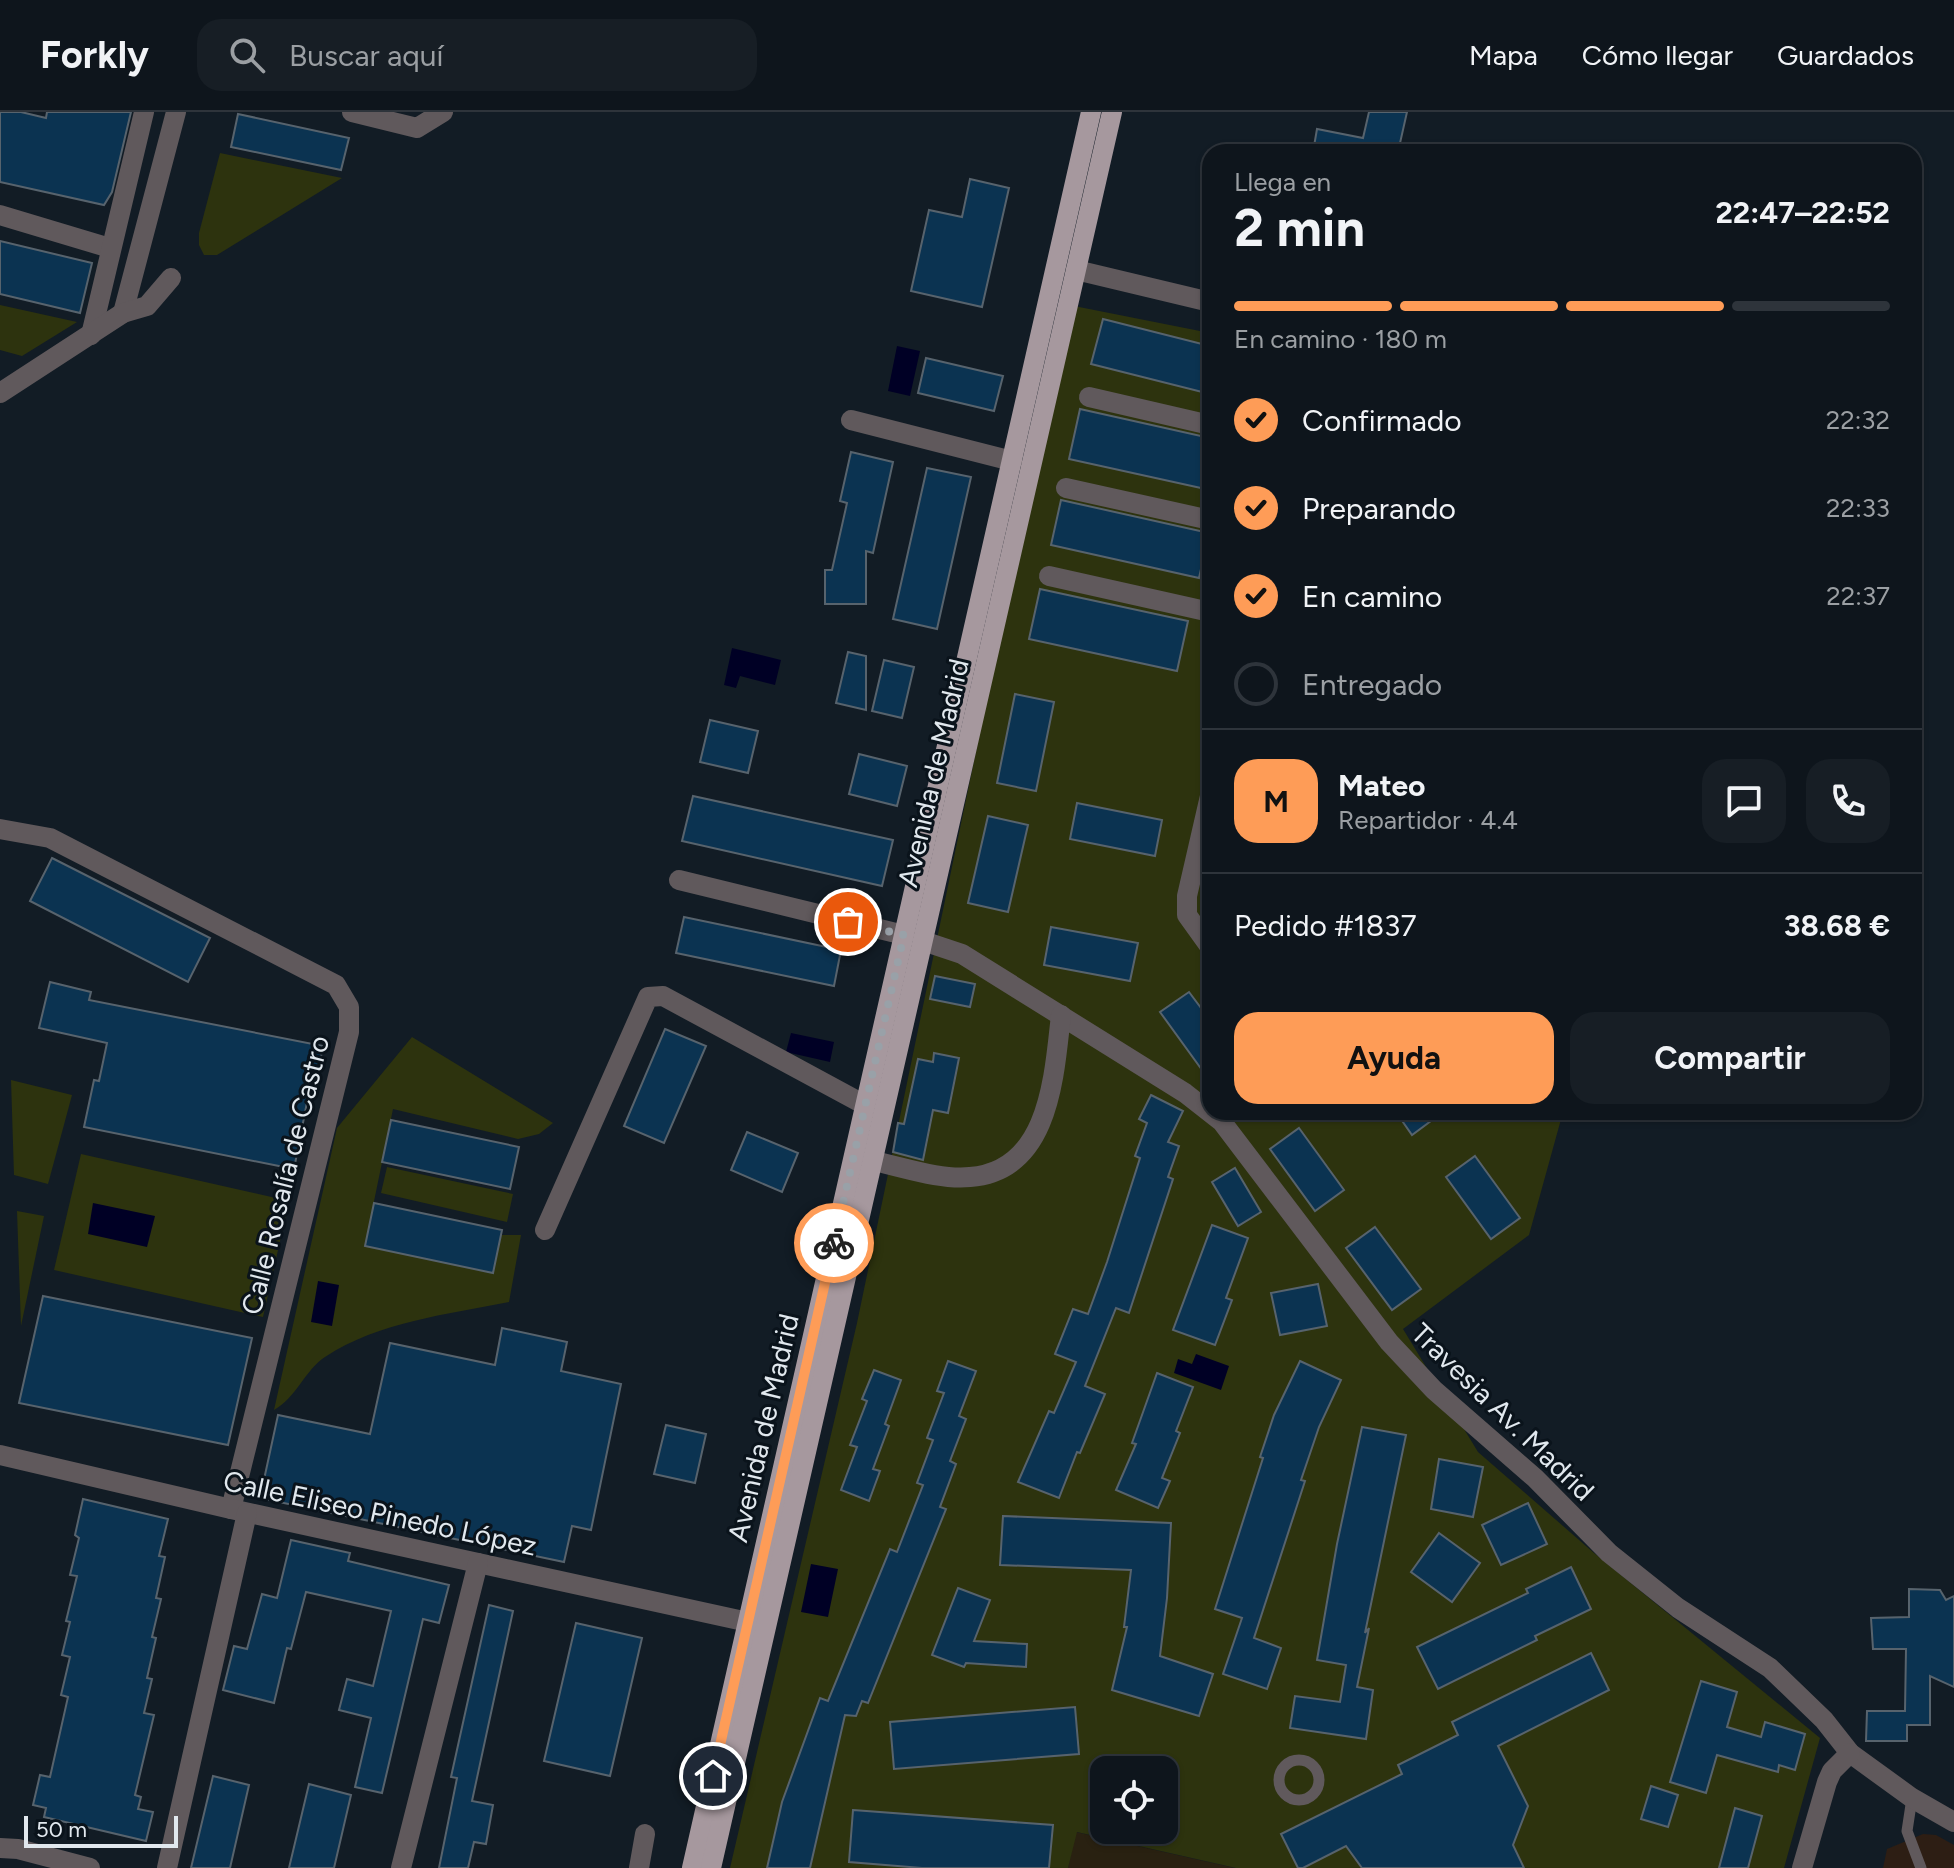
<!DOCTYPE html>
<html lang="es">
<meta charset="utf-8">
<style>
body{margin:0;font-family:Figtree,sans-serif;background:#171e25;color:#f1f3f6;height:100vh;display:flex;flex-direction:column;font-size:30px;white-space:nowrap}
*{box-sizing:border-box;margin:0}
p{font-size:26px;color:#9b9fa3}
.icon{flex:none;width:44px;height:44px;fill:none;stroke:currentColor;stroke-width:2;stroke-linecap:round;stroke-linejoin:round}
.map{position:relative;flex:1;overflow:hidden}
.details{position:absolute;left:1202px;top:32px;width:720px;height:976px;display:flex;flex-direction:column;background:#0e151c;border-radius:24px;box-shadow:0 2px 6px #0004,0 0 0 2px #2e343b}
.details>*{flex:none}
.controls{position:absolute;left:1090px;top:1644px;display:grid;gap:16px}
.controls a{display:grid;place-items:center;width:88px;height:88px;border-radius:16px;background:#0e151c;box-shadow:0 2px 6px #0004,0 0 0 2px #2e343b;font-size:40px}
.scale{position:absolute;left:24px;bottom:20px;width:154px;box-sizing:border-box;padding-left:8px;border:4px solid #e1e8ee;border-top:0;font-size:22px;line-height:28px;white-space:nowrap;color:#e1e8ee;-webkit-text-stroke:6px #0a131b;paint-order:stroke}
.pin{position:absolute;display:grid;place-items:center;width:68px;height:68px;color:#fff;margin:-34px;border:4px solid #fff;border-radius:50%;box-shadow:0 2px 8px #0007}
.courier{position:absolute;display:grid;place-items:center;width:80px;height:80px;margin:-40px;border:6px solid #fe9c57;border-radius:50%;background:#fff;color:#222;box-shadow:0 2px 10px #0007}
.head em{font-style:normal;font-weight:700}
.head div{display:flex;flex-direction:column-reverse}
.head{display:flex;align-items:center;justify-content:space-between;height:136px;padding:0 32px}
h1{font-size:52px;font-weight:700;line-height:60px}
.bar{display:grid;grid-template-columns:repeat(4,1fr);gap:12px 8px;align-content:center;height:96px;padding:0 32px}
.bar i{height:10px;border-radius:6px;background:#2e343b}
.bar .selected{background:#fe9c57}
.bar p{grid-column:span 4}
.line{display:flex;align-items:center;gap:20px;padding:0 32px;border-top:2px solid #2e343b}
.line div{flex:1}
.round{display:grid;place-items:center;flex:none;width:84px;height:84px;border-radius:24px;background:#171e25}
ol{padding:0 32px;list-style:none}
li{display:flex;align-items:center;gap:24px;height:88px}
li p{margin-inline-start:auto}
li .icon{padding:8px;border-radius:50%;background:#fe9c57;color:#111;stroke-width:4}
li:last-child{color:#9b9fa3}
li i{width:44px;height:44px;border:4px solid #2e343b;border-radius:50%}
.cta{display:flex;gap:16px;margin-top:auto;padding:16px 32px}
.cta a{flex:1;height:92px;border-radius:24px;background:#fe9c57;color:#111;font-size:32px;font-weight:700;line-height:92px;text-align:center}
.cta a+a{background:#171e25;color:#f1f3f6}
header{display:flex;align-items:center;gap:48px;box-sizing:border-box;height:112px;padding:0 40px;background:#0e151c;border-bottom:2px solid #2e343b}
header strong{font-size:38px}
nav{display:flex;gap:44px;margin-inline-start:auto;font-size:28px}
.search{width:560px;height:72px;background:#171e25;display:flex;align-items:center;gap:20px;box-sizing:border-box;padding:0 28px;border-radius:24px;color:#9b9fa3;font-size:30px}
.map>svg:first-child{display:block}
</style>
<header>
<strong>Forkly</strong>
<div class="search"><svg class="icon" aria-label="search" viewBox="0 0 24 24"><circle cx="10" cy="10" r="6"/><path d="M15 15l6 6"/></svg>Buscar aquí</div>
<nav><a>Mapa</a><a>Cómo llegar</a><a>Guardados</a></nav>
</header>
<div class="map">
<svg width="1954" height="1756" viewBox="0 0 1954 1756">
<rect width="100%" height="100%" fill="#121c25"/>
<!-- education -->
<polygon fill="#292111" points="1076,1720 1235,1756 1068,1756"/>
<!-- medical -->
<polygon fill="#2d1e14" points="1923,1722 1936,1723 1954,1733 1954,1756 1883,1756 1887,1737"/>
<!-- green -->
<g fill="#2d330e" fill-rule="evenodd">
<polygon points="220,41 342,66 217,143 204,143 199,133 199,121"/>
<polygon points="0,193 77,210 22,244 0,238"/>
<path d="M1069 193 1210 221V1000H1563L1529 1123 1403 1217 1478 1340 1594 1441 1820 1626 1784 1756H1236L1077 1720 1068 1756H730L857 1211ZM1104 1658H1164V1718H1104Z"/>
<path d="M412 925 553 1011 539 1022 518 1027 393 997 365 1133 492 1161 501 1123H521L509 1190C446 1203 380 1209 325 1245 305 1258 296 1286 274 1298L337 1016Z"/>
<polygon points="11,968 72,983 48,1072 14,1063"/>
<polygon points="81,1042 289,1089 263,1205 54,1158"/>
<polygon points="387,1055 513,1082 507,1110 381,1081"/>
<polygon points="17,1099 44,1104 21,1214"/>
</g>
<!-- water -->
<g fill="#000025">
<polygon points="897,234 920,239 910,284 888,279"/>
<polygon points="732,536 781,548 775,573 740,564 736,576 724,573"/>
<polygon points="791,921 834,930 830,950 786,940"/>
<polygon points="93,1091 155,1104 147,1135 88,1122"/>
<polygon points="318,1169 339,1173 332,1214 311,1210"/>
<polygon points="1196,1242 1229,1254 1221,1278 1174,1261 1178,1247 1192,1252"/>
<polygon points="811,1452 838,1457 828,1505 801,1500"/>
</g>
<!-- building -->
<g fill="#0b3351" stroke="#57636d" stroke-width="2">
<polygon points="0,0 21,0 46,6 47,0 131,0 112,80 104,93 0,70"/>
<polygon points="1369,0 1407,0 1398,40 1313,40 1317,17 1363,26"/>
<polygon points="238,2 349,26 341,58 231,35"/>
<polygon points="970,67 1009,76 982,195 911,179 929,98 962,105"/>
<polygon points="0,129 92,151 80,201 0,182"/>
<polygon points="1103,207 1210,234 1210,282 1091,252"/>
<polygon points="926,246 1003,264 994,299 918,281"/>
<polygon points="1080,297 1210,326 1210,378 1069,347"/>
<polygon points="851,340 893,350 873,441 866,439 866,492 825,492 825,458 832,458 847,391 840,389"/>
<polygon points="927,356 971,365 937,517 893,507"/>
<polygon points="1061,388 1209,421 1199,466 1051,433"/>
<polygon points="1040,477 1188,509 1177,559 1029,527"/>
<polygon points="848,540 866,544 866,598 836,591"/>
<polygon points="884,548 914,555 902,606 872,599"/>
<polygon points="1015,582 1054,590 1036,679 997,671"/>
<polygon points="710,608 758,619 748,661 700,650"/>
<polygon points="859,642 907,654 897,694 849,682"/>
<polygon points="693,684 893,728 882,774 682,729"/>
<polygon points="1077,691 1162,708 1155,744 1070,727"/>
<polygon points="988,704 1028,713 1008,800 968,791"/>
<polygon points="52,746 210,826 188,870 30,789"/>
<polygon points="684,805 841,838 834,874 676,841"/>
<polygon points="1051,815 1138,831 1130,869 1044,853"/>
<polygon points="935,864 975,872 970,895 930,887"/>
<polygon points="50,870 91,880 89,888 323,934 314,981 309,980 294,1057 84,1015 94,968 99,969 107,931 39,916"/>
<polygon points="1189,880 1210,908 1210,969 1160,900"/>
<polygon points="665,917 706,934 664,1031 624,1014"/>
<polygon points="934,941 959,946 948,1001 933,998 923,1048 893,1040 898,1011 904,1012 918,947 933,950"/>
<polygon points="1151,983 1183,999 1168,1030 1179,1034 1168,1065 1173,1067 1129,1201 1116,1196 1085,1274 1105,1282 1080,1341 1077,1340 1059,1386 1018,1370 1049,1299 1054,1301 1076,1250 1055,1242 1073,1197 1088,1202 1107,1150 1140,1046 1135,1044 1147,1011 1139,1007"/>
<polygon points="1396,1000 1443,1000 1412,1023"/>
<polygon points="391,1008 519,1035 510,1077 382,1050"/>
<polygon points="1299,1016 1344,1078 1315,1099 1270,1037"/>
<polygon points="747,1020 798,1041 782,1080 731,1058"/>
<polygon points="1475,1044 1520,1106 1491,1127 1446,1065"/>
<polygon points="1235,1056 1261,1100 1238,1114 1212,1070"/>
<polygon points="374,1091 502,1118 493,1161 365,1134"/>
<polygon points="1212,1113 1248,1126 1226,1186 1232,1188 1215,1233 1173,1218"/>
<polygon points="1375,1115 1421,1177 1392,1198 1346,1136"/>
<polygon points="1318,1172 1327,1214 1280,1223 1271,1181"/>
<polygon points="43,1184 252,1226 228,1333 19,1291"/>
<polygon points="502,1216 567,1230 561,1259 621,1272 591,1418 572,1414 564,1450 260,1386 278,1303 370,1322 390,1231 495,1253"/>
<polygon points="948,1249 976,1259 959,1304 966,1307 950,1349 956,1352 940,1395 946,1397 868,1591 862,1589 856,1604 845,1603 810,1756 767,1756 782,1690 820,1586 828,1589 890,1437 897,1440 923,1373 917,1371 933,1328 927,1326 944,1281 937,1279"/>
<polygon points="1300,1249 1341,1268 1319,1315 1301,1368 1305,1369 1254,1526 1281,1536 1267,1577 1223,1562 1242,1506 1215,1497 1263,1346 1260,1345 1274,1303"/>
<polygon points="874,1258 901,1268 885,1312 889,1314 873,1357 880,1359 869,1389 841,1378 857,1335 850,1333 867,1289 862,1287"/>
<polygon points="1157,1261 1193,1275 1176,1319 1180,1321 1162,1366 1170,1369 1158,1396 1116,1378 1136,1332 1132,1331"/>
<polygon points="666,1313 706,1322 695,1371 654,1362"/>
<polygon points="1362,1315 1406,1323 1365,1521 1369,1516 1357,1575 1373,1578 1366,1627 1290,1616 1295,1584 1340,1590 1346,1553 1317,1548 1337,1432"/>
<polygon points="1439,1347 1483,1355 1473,1405 1431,1397"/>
<polygon points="83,1387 168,1407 159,1444 165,1445 156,1486 161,1487 152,1525 156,1526 147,1566 152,1567 144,1601 154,1603 135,1683 141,1685 138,1697 153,1700 146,1729 44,1705 46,1696 33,1693 40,1663 50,1665 68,1585 61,1583 70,1545 62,1543 70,1510 66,1509 77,1464 70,1463 79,1426 75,1423"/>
<polygon points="1528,1391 1547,1432 1501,1453 1482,1413"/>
<polygon points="1003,1404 1171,1411 1167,1486 1160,1544 1213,1562 1199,1604 1112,1578 1127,1515 1124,1515 1131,1458 1000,1453"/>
<polygon points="1439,1421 1480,1451 1452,1490 1411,1460"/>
<polygon points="291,1428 350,1441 348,1449 449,1473 439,1511 423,1507 382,1681 355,1675 371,1606 339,1598 347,1567 373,1574 391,1499 306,1480 291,1537 287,1536 274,1591 223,1578 234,1534 247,1537 262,1482 277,1486"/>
<polygon points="1571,1455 1591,1497 1535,1524 1537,1528 1438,1577 1417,1535 1528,1481 1526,1477"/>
<polygon points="958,1476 990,1488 974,1529 1027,1532 1026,1555 966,1551 964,1555 932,1543"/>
<polygon points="1909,1477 1940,1478 1946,1488 1954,1484 1954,1575 1930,1564 1930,1613 1907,1613 1907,1629 1866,1629 1867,1599 1905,1599 1906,1537 1873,1537 1871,1506 1909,1505"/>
<polygon points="489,1493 513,1499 472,1689 493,1693 486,1732 474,1730 468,1756 439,1756 457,1666 451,1665"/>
<polygon points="576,1511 642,1526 610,1664 544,1649"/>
<polygon points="1591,1541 1609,1578 1498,1634 1528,1694 1513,1733 1524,1756 1362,1756 1346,1734 1303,1756 1298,1756 1281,1722 1402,1662 1398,1653 1458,1623 1452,1610"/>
<polygon points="1701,1569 1737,1580 1727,1615 1761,1625 1765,1610 1805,1622 1795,1658 1779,1653 1778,1660 1717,1643 1706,1681 1670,1670"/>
<polygon points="1075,1595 1079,1642 894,1657 890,1610"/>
<polygon points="213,1664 249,1673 230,1756 191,1756"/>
<polygon points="309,1672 351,1683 334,1756 289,1756"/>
<polygon points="1651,1674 1678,1683 1668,1715 1641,1707"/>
<polygon points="1735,1696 1762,1704 1748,1756 1719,1756"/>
<polygon points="853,1698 1053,1713 1049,1756 922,1756 849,1750"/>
</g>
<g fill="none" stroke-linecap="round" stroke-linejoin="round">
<!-- lane -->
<g stroke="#60595c" stroke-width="11">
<circle cx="1299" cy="1668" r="20"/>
<polyline points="1912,1686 1907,1719 1921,1756"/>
</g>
<!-- street -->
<g stroke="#60595c" stroke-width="20">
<polyline points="352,0 417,16 443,0"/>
<polyline points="0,103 110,136"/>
<polyline points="1076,158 1210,190"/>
<polyline points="123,201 176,0"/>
<polyline points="91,223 144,0"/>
<polyline points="0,281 123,201 147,194 171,166"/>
<polyline points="1089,285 1210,313"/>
<polyline points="851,308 1012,349"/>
<polyline points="1066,376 1210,408"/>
<polyline points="1049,464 1210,500"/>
<polyline points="1210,684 1187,784 1187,803 1210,835"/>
<polyline points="0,717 50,726 336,873 349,895 349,920 231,1397"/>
<polyline points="679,768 904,823"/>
<polyline points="923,829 962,842 1185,981 1222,1010 1389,1230 1434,1278 1535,1366 1609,1441 1678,1496 1770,1556 1824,1608 1850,1641 1912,1686 1954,1710"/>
<path d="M873 1049C903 1055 939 1068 970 1065 1050 1059 1054 964 1061 903"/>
<polyline points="545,1118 648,885 663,884 865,993"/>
<polyline points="0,1343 231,1397 748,1510"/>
<polyline points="0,1736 18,1737 90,1756"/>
<polyline points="167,1756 247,1401"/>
<polyline points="401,1756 478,1451"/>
<polyline points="639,1756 645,1722"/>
<polyline points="1802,1756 1827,1670 1832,1659 1850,1641"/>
</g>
<!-- primary -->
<g stroke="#a6989e" stroke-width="20">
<polyline points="692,1756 1091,0"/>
<polyline points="711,1756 1112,0"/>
</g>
</g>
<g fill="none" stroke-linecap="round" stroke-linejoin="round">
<!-- done -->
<polyline stroke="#99a1a8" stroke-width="8" stroke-dasharray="0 14.4" points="834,1131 904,823 848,810"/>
<!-- route -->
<polyline stroke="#fe9c57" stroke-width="10" points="713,1664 834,1131"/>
</g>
<g text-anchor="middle" stroke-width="6" stroke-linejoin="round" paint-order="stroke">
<!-- street labels -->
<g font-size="28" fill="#e1e8ee" stroke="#0a131b">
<text transform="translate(933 661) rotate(-77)" y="10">Avenida de Madrid</text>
<text transform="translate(285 1063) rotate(-76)" y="10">Calle Rosalía de Castro</text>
<text transform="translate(1503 1300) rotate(44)" y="10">Travesia Av. Madrid</text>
<text transform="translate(763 1316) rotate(-77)" y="10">Avenida de Madrid</text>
<text transform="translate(380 1401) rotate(12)" y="10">Calle Eliseo Pinedo López</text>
</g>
</g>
</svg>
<div class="controls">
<a><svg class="icon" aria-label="locate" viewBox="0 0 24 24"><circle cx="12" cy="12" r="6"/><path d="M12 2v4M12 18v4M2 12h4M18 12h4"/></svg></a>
</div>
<div class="scale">50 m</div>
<div class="pin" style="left:848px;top:810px;background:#ea580c"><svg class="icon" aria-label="bag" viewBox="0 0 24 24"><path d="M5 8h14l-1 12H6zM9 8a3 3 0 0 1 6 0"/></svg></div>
<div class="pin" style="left:713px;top:1664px;background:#1f2937"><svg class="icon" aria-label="home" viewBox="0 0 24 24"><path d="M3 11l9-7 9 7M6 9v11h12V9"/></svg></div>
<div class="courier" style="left:834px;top:1131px"><svg class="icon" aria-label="bike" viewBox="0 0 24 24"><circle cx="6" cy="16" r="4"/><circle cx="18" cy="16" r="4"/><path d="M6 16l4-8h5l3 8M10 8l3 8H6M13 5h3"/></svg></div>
<section class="details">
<div class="head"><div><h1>2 min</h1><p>Llega en</p></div><em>22:47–22:52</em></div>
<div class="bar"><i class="selected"></i><i class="selected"></i><i class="selected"></i><i></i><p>En camino · 180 m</p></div>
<ol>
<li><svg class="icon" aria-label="check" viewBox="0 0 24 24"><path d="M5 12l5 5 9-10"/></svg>Confirmado<p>22:32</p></li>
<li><svg class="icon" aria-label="check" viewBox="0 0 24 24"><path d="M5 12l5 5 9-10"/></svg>Preparando<p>22:33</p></li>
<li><svg class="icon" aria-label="check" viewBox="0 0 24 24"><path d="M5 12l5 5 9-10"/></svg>En camino<p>22:37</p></li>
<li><i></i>Entregado</li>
</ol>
<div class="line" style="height:144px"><b class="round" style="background:#fe9c57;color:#111">M</b><div><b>Mateo</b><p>Repartidor · 4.4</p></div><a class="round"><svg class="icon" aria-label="chat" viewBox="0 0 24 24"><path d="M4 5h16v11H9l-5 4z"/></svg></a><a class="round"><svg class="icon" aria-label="phone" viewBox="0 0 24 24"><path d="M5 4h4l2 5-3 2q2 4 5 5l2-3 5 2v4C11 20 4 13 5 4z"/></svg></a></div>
<div class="line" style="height:104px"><div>Pedido #1837</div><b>38.68 €</b></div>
<div class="cta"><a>Ayuda</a><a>Compartir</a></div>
</section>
</div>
